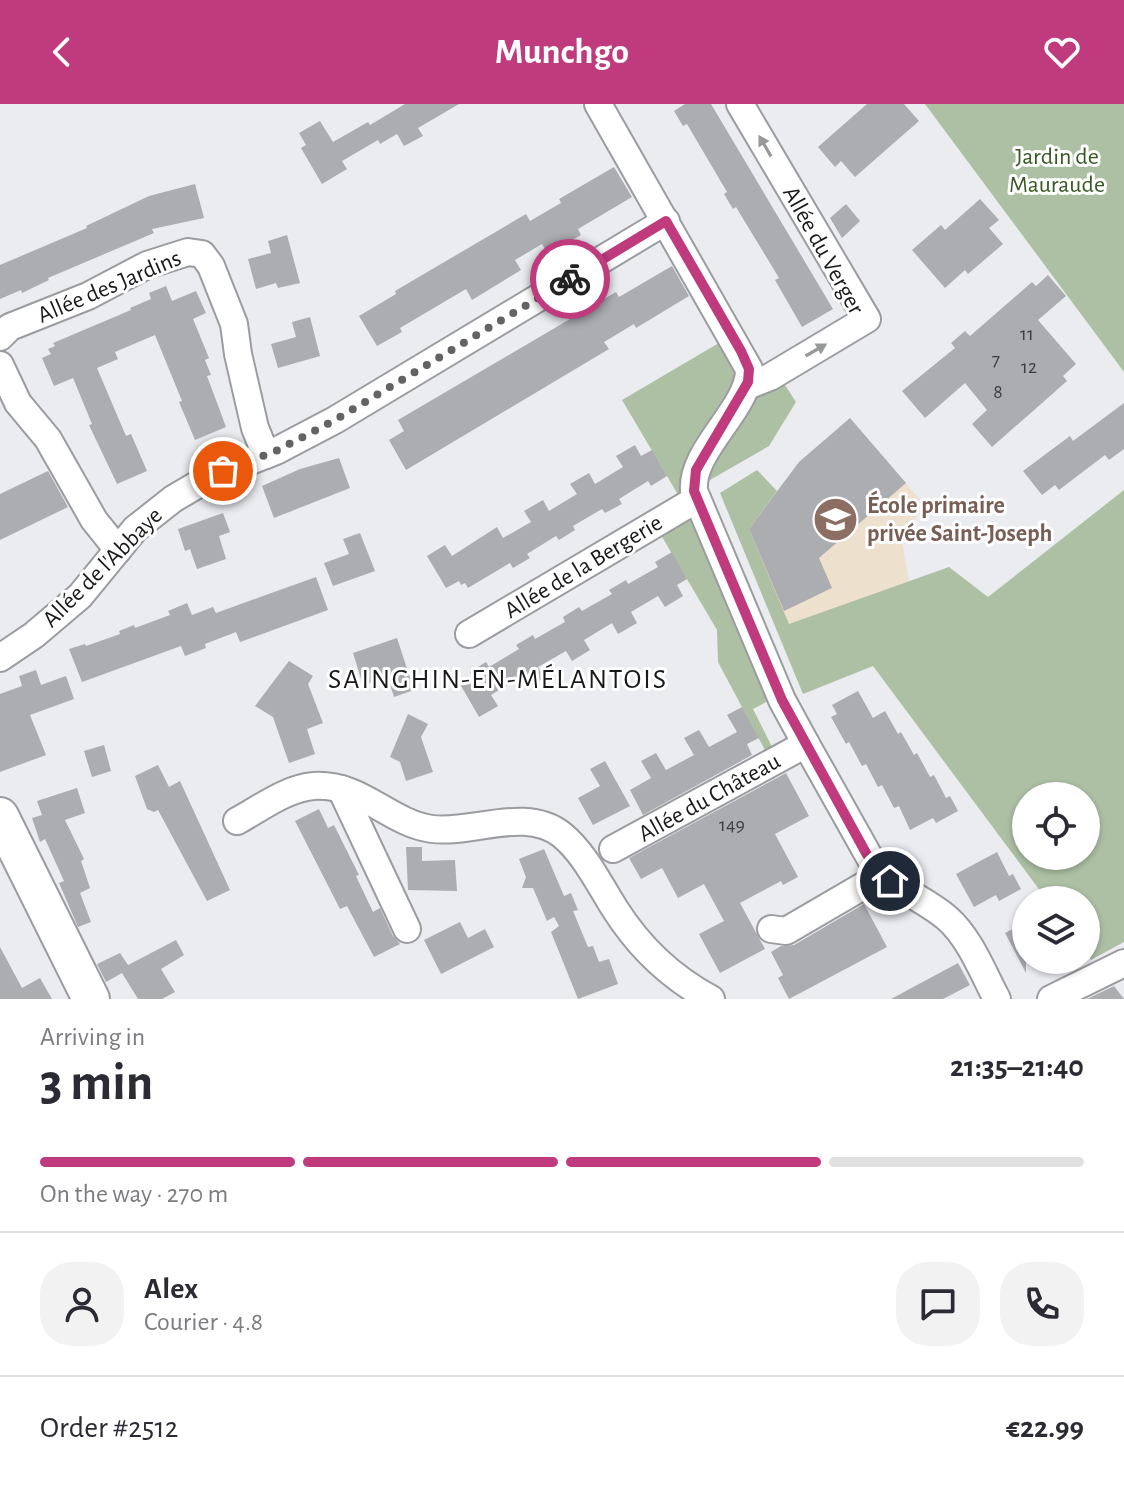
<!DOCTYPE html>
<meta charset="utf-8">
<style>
body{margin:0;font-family:"Alegreya Sans",sans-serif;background:#f2f2f3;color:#2b2b33;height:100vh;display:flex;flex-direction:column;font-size:30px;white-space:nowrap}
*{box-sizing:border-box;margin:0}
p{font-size:26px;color:#7c7c81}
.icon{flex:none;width:44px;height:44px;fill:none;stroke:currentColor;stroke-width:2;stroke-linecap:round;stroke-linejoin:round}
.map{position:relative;height:895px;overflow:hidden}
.side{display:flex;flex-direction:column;background:#fff;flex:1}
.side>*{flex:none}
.tools{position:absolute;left:1012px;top:678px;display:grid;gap:16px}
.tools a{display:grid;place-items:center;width:88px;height:88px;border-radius:50%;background:#fff;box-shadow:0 2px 6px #0004;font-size:40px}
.pin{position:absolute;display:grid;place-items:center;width:68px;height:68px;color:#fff;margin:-34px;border:4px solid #fff;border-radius:50%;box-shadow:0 2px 8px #0007}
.courier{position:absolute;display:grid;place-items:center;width:80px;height:80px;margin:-40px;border:6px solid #c03b7e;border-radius:50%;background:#fff;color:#222;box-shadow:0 2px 10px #0007}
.summary em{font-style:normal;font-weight:700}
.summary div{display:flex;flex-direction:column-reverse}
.summary{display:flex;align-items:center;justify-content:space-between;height:136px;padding:0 40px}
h1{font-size:52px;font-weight:700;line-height:60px}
.bar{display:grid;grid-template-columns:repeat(4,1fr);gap:12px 8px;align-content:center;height:96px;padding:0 40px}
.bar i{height:10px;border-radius:6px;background:#e1e1e2}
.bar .on{background:#c03b7e}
.bar p{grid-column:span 4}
.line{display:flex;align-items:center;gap:20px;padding:0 40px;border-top:2px solid #e1e1e2}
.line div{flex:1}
.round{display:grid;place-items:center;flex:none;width:84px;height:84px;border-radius:32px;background:#f2f2f3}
header{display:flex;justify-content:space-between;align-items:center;height:104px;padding:0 40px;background:#c03b7e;color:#fff;font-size:36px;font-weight:700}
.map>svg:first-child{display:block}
</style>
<header><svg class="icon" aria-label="back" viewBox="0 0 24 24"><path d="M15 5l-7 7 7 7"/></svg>Munchgo<svg class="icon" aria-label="heart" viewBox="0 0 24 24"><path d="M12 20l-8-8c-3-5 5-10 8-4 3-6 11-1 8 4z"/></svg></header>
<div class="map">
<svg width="1124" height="895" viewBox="0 0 1124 895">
<rect width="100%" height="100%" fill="#eaecf0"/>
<!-- education -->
<polygon fill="#ede0cc" points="850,314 927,404 900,427 909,477 789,521 749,425 799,358"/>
<!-- green -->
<g fill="#adc0a4" fill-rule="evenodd">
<polygon points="925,0 1124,0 1124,268"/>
<polygon points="724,236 740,269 680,394 622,296"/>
<polygon points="781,275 796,298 769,342 703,380 704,371 751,291"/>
<path d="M757 366 777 387 749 425 789 520 949 463 988 493 1124 386V838L1091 856 1086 849V796H1047L873 562 803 590 720 389ZM1026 692H1086V752H1026Z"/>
<polygon points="685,410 689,417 694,416 770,596 753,605 774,647 767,650 718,558 717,526 658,426"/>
</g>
<!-- building -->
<g fill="#abadb1">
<polygon points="405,0 459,0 418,24 423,32 404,42 397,30 380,40 378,36 342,57 347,65 322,80 301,44 306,41 299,29 320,17 333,38 368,18 370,21"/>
<polygon points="685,0 711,0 833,205 802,223 775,176 779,174 736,103 733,105 724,90 727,88 687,20 683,22 674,7"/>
<polygon points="867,0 904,0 919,17 855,73 841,57 835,63 818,43"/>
<polygon points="614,63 632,93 578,125 581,131 548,150 542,140 515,156 521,166 472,196 466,185 400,224 402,228 377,242 359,212 396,190 395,187 526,110 530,117 561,99 559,95"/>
<polygon points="195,80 204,114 152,125 154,129 48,174 49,176 22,189 21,186 0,195 0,161 87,124 86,122 149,92"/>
<polygon points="980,95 999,116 989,124 1003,140 968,170 965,166 945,184 912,146 941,121 945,126"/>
<polygon points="846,100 860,117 842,134 830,114"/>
<polygon points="287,131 300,179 278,184 276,179 256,185 248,155 271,149 268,137"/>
<polygon points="672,162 689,192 636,224 634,220 604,238 609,245 406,366 389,336 404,327 398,316 616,188 619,193"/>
<polygon points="1048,171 1066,192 1038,216 1076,260 1063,272 1067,277 992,343 972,320 987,306 965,279 925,314 902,287 955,244 951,239 965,227 970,232 1032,178 1036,182"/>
<polygon points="166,182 172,197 196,187 206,209 193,215 209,254 205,256 211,271 207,272 226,323 195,336 179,298 182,297 155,231 115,248 118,255 97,264 126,332 131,330 147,367 117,380 89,321 92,320 73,274 54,282 42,254 51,250 48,245 55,242 53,239 131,206 130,204 151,195 149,189"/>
<polygon points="310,213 320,252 278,264 271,240 296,233 292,218"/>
<polygon points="1124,299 1124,345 1109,356 1105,351 1059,386 1055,381 1042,391 1023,367 1070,332 1073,337"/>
<polygon points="850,314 906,379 819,454 832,484 784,507 749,425 799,358"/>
<polygon points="635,341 641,352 652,346 667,372 651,382 648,377 619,395 622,400 605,409 602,405 573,422 575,426 559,436 556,432 527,450 530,454 513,464 510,459 468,484 465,479 461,481 459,477 446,484 427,452 445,441 452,452 497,423 503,434 531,418 524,407 543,396 549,407 577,390 570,380 589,369 595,380 623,363 616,352"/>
<polygon points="339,354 350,384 274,414 262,382 300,365"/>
<polygon points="48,367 68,403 0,436 0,390"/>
<polygon points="223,409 230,428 219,432 226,455 197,465 190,445 185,447 178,425"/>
<polygon points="360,429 375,467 333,482 324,459 349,450 343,435"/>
<polygon points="672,448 687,475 677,481 683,492 665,503 658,492 631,508 637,519 618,530 612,519 584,536 590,546 572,557 566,547 538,563 544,574 525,585 519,574 491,591 498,602 479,613 460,580 473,573 470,568 486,558 489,563 519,545 516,541 533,531 535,535 565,518 563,513 579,503 582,507 612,490 609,486 626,476 628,480 658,463 655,458"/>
<polygon points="316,473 328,506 240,538 236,528 205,540 206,544 185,552 181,542 82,578 69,545 85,540 86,542 120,530 119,527 134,521 135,524 170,511 168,507 187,499 192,511 213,503 216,509"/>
<polygon points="397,534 414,586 394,593 388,574 363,581 353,549"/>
<polygon points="289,557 313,572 308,580 323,619 307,625 315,650 289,659 273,613 255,602"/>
<polygon points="36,566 41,581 66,572 74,595 30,611 46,651 0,668 0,590 22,582 19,572"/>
<polygon points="858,587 873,614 885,607 898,630 901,628 914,651 917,649 930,673 934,671 946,694 950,692 958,707 936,719 933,714 910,726 899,702 894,704 882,681 878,683 866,660 862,662 849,638 846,640 831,613 837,610 832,601"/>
<polygon points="742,603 759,634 747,640 752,651 643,711 630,686 651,674 641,657 656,649 666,666 694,651 684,634 699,626 709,643 737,628 727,611"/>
<polygon points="408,610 428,620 421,633 433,668 406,677 400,658 390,653"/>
<polygon points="104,641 111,667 92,673 84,647"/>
<polygon points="605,657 630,702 593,721 578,694 600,682 590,665"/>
<polygon points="158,661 169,683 180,677 230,786 207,797 158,706 154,708 147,705 135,672"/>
<polygon points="786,669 809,712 775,730 798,773 783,781 781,777 740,799 765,845 720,869 699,830 724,817 704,780 678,794 662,764 641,775 629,754"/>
<polygon points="77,684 85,709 65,716 84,755 81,757 90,784 80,789 91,818 78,823 59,779 64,777 45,735 40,738 32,714 42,711 37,697"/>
<polygon points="319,705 328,724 334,721 359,771 356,772 373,808 380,804 393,832 400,840 374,853 347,802 340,805 295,717"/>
<polygon points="406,743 422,743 422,757 455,756 457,787 408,786"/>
<polygon points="544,745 564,792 571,789 578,806 573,807 588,843 593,842 599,858 609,855 618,880 578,895 551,828 559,822 554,813 547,817 533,784 522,784 526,773 519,755"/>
<polygon points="997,748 1009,772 1013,770 1021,785 999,797 996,791 974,803 956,770"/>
<polygon points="864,800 887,843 789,895 778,874 783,871 771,848 781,842 794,841"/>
<polygon points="460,818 468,834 485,825 494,843 441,870 424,836"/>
<polygon points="1026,818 1026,869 1005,829"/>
<polygon points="176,836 184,851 161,865 175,888 162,895 138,895 122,869 106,878 97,860 120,849 128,861"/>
<polygon points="0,843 22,884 40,874 52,895 0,895"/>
<polygon points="958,859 970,881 943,895 891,895"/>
<polygon points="1114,882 1124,895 1087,895"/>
</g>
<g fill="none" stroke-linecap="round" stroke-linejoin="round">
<defs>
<g id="minor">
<path d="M598 0 749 265C750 304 690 346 694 387L782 596 806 640"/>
<polyline points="740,0 867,215 770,273 747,282"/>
<polyline points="0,233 10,223 88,192 147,161 188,148 202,150 211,162 234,220 238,250 255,324 266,351"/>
<polyline points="0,261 18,299 48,335 94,416 118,446"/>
<polyline points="469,530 697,395"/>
<polyline points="0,554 34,531 80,492 135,425 173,395 212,372 276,347 335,316 666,117"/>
<polyline points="341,685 407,825"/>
<path d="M237 717C261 704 287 684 314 682 361 679 389 719 432 725 474 730 526 702 562 731 585 750 599 780 615 805 639 843 672 874 711 895"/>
<path d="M613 745 806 640 875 763C895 785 925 795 947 814 970 834 983 869 997 895"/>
<polyline points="771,825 786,827 882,771"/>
<polyline points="1051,895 1124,859"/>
</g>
<polyline id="secondary" points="0,712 91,895"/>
</defs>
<!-- minor casing -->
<use href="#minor" stroke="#9a9c9f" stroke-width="30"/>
<!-- secondary casing -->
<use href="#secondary" stroke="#9a9c9f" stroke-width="40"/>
<!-- minor -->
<use href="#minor" stroke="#fff" stroke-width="26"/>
<!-- secondary -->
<use href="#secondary" stroke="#fff" stroke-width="36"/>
</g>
<!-- one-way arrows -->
<defs><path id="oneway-solid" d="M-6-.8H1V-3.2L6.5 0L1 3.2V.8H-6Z" transform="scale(2)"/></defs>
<g fill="#979898">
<use href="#oneway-solid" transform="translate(765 42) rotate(-120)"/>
<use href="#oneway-solid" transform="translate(816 246) rotate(-30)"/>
</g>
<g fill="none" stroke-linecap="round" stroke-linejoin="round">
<!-- done -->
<polyline stroke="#626365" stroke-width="8" stroke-dasharray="0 14.4" points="223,367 276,347 335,316 570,175"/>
<!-- route -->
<polyline stroke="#c03b7e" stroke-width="10" points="570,175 666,117 741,247 749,265 748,278 696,366 694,387 782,596 866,749 875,763 890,777"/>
</g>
<!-- icons -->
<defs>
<symbol id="school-disc" viewBox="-11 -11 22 22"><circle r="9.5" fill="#8d6e63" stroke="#fff"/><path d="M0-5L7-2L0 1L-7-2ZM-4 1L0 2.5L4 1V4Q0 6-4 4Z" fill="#fff"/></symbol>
</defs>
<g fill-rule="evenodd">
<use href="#school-disc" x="810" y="390" width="51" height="51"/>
</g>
<g text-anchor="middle" stroke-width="6" stroke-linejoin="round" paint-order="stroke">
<!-- number labels -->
<g font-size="20" fill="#3d3e40">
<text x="1027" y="236">11</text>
<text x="996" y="262">7</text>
<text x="1029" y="269">12</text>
<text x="998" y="294">8</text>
<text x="732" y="727">149</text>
</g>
<!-- park labels -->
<g font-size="24" fill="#375822" stroke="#fff">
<text x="1057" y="60">Jardin de<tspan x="1057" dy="28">Mauraude</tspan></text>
</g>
<!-- street labels -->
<g font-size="24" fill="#18191a" stroke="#fff">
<text transform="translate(824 146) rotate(61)" y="8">Allée du Verger</text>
<text transform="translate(109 182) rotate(-23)" y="8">Allée des Jardins</text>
<text transform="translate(583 462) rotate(-31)" y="8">Allée de la Bergerie</text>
<text transform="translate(102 463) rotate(-45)" y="8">Allée de l'Abbaye</text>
<text transform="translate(709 693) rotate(-29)" y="8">Allée du Château</text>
</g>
<!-- education labels -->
<g font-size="24" font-weight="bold" fill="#785e54" stroke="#fff" text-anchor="start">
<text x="867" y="409">École primaire<tspan x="867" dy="28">privée Saint-Joseph</tspan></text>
</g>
<!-- quarter labels -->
<g font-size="28" letter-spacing="2" fill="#18191a" stroke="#fff">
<text x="498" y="584">SAINGHIN-EN-MÉLANTOIS</text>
</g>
</g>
</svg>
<div class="tools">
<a><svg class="icon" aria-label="locate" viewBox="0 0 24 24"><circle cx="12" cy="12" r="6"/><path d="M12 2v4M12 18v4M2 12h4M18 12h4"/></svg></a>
<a><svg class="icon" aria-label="layers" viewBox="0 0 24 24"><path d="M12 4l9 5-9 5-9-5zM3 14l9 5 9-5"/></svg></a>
</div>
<div class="pin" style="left:223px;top:367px;background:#ea580c"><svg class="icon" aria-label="bag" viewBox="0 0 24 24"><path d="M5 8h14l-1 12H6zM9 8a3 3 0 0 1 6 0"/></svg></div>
<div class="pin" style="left:890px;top:777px;background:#1f2937"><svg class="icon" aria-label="home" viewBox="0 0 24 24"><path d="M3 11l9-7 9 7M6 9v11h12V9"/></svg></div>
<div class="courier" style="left:570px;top:175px"><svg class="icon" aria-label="bike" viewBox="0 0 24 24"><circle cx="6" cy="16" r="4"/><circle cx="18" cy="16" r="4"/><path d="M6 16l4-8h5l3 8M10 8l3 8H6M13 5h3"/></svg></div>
</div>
<section class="side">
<div class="summary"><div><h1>3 min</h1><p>Arriving in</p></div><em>21:35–21:40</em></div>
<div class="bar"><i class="on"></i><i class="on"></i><i class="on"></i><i></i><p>On the way · 270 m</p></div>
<div class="line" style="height:144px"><a class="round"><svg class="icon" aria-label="person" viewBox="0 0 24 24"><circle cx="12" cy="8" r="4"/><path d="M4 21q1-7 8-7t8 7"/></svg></a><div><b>Alex</b><p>Courier · 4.8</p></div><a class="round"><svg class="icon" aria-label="chat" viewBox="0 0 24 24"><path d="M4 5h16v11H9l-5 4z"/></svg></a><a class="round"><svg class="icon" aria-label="phone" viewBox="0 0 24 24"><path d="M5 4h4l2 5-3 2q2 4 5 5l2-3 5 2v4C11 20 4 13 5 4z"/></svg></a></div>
<div class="line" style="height:104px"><div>Order #2512</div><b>€22.99</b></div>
</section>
